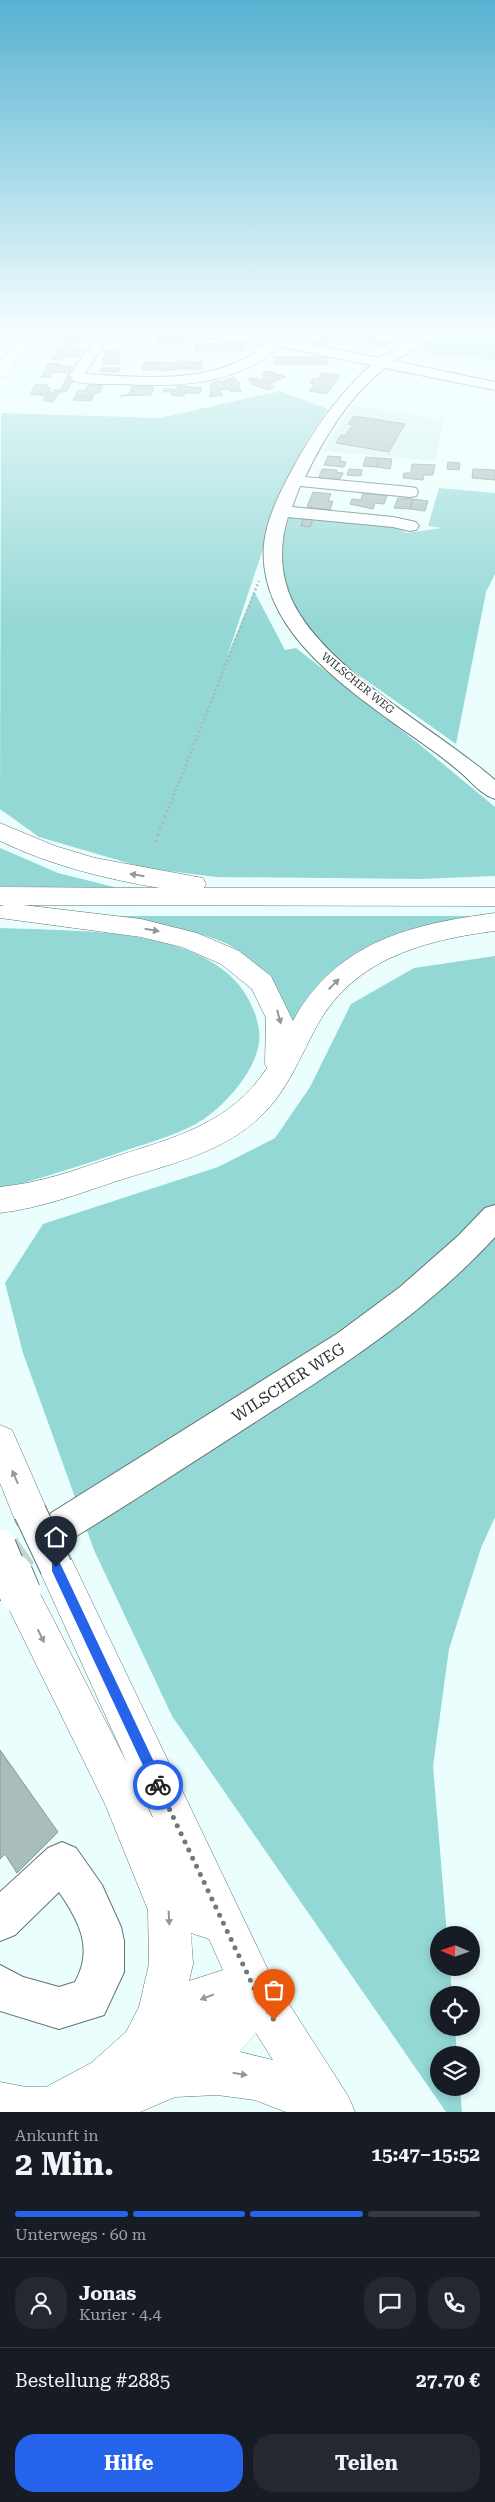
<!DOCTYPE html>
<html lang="de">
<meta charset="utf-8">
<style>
body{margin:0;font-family:"Roboto Serif",serif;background:#242831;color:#f1f3f6;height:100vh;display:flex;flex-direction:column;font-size:19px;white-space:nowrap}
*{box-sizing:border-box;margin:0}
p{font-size:16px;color:#9ea1a6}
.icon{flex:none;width:28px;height:28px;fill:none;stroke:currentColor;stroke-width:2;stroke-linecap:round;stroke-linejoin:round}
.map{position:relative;height:2112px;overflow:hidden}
.details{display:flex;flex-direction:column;background:#171b24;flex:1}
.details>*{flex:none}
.needle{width:32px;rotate:272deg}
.controls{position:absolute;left:430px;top:1926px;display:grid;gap:10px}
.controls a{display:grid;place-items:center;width:50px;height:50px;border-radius:50%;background:#171b24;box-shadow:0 2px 8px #0003;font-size:25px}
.pin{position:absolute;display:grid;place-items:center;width:42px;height:42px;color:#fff;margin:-51px -21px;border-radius:50% 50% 50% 0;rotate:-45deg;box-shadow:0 0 5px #0007}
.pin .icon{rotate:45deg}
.courier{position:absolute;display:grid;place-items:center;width:50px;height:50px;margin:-25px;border:4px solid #2563eb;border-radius:50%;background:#fff;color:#222;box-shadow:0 1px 6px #0007}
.overview em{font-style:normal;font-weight:700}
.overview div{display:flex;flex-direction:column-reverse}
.overview{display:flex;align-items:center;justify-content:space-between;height:85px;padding:0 15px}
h1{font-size:32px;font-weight:700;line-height:38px}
.bar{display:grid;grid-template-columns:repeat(4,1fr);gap:8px 5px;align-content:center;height:60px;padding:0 15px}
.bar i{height:6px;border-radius:4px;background:#363941}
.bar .on{background:#2563eb}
.bar p{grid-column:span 4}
.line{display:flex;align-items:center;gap:12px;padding:0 15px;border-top:1px solid #363941}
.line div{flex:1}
.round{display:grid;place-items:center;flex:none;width:52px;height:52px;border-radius:20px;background:#242831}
.button{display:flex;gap:10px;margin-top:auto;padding:10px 15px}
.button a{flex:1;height:58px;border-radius:20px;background:#2563eb;color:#fff;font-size:20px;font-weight:700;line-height:58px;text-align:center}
.button a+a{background:#242831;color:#f1f3f6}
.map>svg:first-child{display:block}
</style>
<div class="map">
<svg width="495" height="2112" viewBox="0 0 495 2112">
<rect width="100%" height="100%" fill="#eafefe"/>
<!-- built -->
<polygon fill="#d5f2f1" points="352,405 444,420 435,461 323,451"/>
<!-- green -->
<g fill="#94d8d6">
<polygon points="445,332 495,332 495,360 435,355 425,351 421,347 423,343"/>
<polygon points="279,391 328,409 309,437 286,480 227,657 254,591 285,650 296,648 419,744 495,807 495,876 421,879 216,877 145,868 39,837 0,809 1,413 159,418"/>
<polygon points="439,488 495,493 495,574 486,592 456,744 339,661 317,640 287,595 280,558 284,530 291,514 389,524 407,533 442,528 428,526"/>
<polygon points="0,848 58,873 122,889 0,886"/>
<path d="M82 916H495L408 931 297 1028C280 1005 261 974 242 954 215 927 120 921 82 916Z"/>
<path d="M0 928C82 932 242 923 259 1030 264 1062 229 1102 204 1119 183 1133 154 1141 130 1149 87 1164 44 1177 0 1190Z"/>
<polygon points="495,956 495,1517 481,1548 449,1649 433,1766 447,1935 439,1935 439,1968 450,1968 452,1995 439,1995 439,2028 455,2028 457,2055 439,2055 439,2088 460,2088 462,2112 446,2112 172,1716 94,1550 23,1353 5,1283 43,1224 218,1167 275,1138 310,1087 351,1004 414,968"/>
</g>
<!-- building -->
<g fill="#a9bdbc" stroke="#869999">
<polygon points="69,332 85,332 82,336 67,335"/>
<polygon points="300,333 307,335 299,342 291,341"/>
<polygon points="67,335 76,336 89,337 85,344 61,344"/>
<polygon points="121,335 147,335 146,342 120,342"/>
<polygon points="362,335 385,340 391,343 386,346 353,341"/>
<rect x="157" y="336" width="28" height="7"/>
<polygon points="321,337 335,340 326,348 311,344"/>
<polygon points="195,343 219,344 219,351 194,351"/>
<rect x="219" y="343" width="25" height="7"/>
<polygon points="60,345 71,346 69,349 82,350 78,357 64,356 62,360 52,360"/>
<polygon points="106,350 121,350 118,364 102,364"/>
<rect x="274" y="357" width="30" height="7"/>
<rect x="304" y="357" width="24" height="7"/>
<polygon points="178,361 203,362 202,369 177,369"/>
<polygon points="144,362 178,363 176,370 142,370"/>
<polygon points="49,363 60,364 59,366 72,366 68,373 53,372 51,377 41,377"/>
<polygon points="101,368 120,368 118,372 100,372"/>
<polygon points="268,371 286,377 274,382 262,378 266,376 262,374"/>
<polygon points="322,373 340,375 327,394 309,391 314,384 310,383 313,378 318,379"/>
<polygon points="68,375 76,375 66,392 59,392"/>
<polygon points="234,377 241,384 237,385 242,391 231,392 221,382"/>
<polygon points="252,378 274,382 269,385 274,387 268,390 251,384 248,379"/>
<polygon points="221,381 228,389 219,390 223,395 210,397 211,383"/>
<polygon points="48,384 47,387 51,388 46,396 30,394 35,385"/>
<polygon points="88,385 103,386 99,393 95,393 93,397 75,396 78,390 85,391"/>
<polygon points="132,386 154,387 151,395 120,396 130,394"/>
<polygon points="178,386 193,387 202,388 200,393 185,393 184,396 171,395 172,392 163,392 165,388 177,390"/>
<polygon points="55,389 59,390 59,392 53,402 43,401 48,392 53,392"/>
<polygon points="75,396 93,397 91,401 73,400"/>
<polygon points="354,416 405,424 389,452 336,443 341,435 345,435 353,425 348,424"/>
<polygon points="328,456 341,457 340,461 346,462 344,467 324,465"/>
<polygon points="366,457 379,458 376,467 363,466"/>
<polygon points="379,458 392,459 390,469 376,467"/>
<polygon points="448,462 460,463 459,470 447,469"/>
<polygon points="412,464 435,465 433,475 424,475 423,480 403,478 404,473 411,473"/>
<polygon points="322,469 337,470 336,472 343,473 340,479 318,479"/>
<polygon points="349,469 362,470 361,476 347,475"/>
<polygon points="473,469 495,470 495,480 472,478"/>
<polygon points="313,492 331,494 328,501 333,501 330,510 307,507"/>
<polygon points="363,493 387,496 384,504 375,503 373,509 350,504 352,499 361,500"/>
<polygon points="398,498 413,499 410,509 394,508"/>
<polygon points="413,499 428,501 425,511 410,509"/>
<polygon points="304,518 313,519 310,527 301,526"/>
<polygon points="0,1750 58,1832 17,1873 5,1854 0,1859"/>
</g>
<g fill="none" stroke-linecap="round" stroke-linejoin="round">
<!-- minor-tunnel -->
<polyline stroke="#c4d5d5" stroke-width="31" stroke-dasharray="31 16" stroke-linecap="butt" points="0,1568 58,1528"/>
<defs>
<g id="minor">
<path d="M101 332H117L108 339 84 374C145 377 215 386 265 345L195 336 190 335 188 332C254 332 316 345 379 358L423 332H440L438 335 394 361 495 382V390L385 368C349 396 325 436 305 477L410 487 416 488 418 492 416 496 410 497 300 486 292 507 393 517 416 522 419 526 416 530 410 531 393 527 288 517C281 538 280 563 286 584 306 660 437 729 495 780V799C481 795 471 781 460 772 442 756 422 743 402 729 343 686 257 628 264 544 267 518 280 492 292 470 313 430 338 395 371 365L280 347C233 386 178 387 120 384 105 384 88 385 74 381L69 375Z"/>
<path d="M495 1205V1237C428 1310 346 1364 263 1417 201 1457 138 1498 75 1537L63 1542 51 1537 46 1525 51 1513 338 1333 400 1287 458 1236 485 1208Z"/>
<path d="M62 1842 76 1848 102 1885 121 1927 124 1941V1972L104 2015 59 2029 0 2011V1965L23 1977 59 1987 75 1982C94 1949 79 1921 59 1892L15 1935 0 1941V1892L48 1848Z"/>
</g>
<g id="major">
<polygon points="23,332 37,332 5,377 0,379 0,363"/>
<polygon points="0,1425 12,1430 48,1512 43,1525 30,1530 17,1525 0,1483"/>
<path d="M56 1549 69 1554 271 1976 348 2096 355 2112H286L255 2100 217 2095 175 2097 140 2112H0V2082L26 2087H46L91 2063 126 2032 139 2007 149 1964 148 1910 105 1804 1 1593 7 1580 20 1574 33 1580 128 1765 38 1567 43 1554ZM141 1792 153 1817H152ZM191 1933 209 1939 223 1970 189 1981 193 1964ZM256 2033 273 2060 240 2052Z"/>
</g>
<path id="highway" d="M0 823 55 846 95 858 203 878 206 884 204 888H495V906L23 905 141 919 197 933 239 951 271 976 293 1021C336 942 411 924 495 913V931C426 940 355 958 318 1024 300 1056 288 1091 260 1117 221 1154 166 1165 117 1181 78 1194 41 1208 0 1213V1187C40 1183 76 1170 114 1157 173 1138 231 1124 267 1068L265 1064 266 1018 252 989 221 964 182 947 141 937 0 918V906L4 905H0V887L160 888C105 879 50 865 0 841Z"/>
</defs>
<!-- minor casing -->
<use href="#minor" stroke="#627473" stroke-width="2"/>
<!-- major casing -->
<use href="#major" stroke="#627473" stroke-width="1"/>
<!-- highway casing -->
<use href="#highway" stroke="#627473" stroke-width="1"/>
<!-- path-far2 -->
<g stroke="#a8b8b8" stroke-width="2" stroke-dasharray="1 2.5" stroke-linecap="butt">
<polyline points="469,332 445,342 444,345 463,353 495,356"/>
<polyline points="491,332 495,333"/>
<polyline points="426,351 429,355 460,360"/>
<polyline points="451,364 463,360 495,363"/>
</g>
<!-- path-far1 -->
<polyline stroke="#a8b8b8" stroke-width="2.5" stroke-dasharray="2 2.5" stroke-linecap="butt" points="167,812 259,581"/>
<!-- path -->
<polyline stroke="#a8b8b8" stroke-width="3" stroke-dasharray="2.5 4" stroke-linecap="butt" points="155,842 167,811"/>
<!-- minor -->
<use href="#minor" fill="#fff" fill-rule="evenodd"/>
<!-- major -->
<use href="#major" fill="#fff" fill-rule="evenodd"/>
<!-- highway -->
<use href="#highway" fill="#fff" fill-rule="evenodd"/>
<defs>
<g id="major-bridge-far1">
<polyline points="30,1512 56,1567"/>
<polyline points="0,1546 12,1575"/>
</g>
<polyline id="major-bridge" points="12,1574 20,1593"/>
</defs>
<!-- major-bridge-far1 casing -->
<use href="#major-bridge-far1" stroke="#627473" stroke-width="34" stroke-linecap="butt"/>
<!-- major-bridge casing -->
<use href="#major-bridge" stroke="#627473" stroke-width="43" stroke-linecap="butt"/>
<!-- major-bridge-far1 -->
<use href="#major-bridge-far1" stroke="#fff" stroke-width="32"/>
<!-- major-bridge -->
<use href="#major-bridge" stroke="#fff" stroke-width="41"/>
</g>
<!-- one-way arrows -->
<defs><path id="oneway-solid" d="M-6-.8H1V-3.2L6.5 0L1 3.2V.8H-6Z" transform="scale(1.25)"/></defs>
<g fill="#959898">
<use href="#oneway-solid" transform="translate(137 875) rotate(-171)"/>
<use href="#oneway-solid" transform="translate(152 930) rotate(10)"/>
<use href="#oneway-solid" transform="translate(334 984) rotate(-45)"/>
<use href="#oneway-solid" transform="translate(279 1017) rotate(75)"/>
<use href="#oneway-solid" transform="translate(15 1477) rotate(-113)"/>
<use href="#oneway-solid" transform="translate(41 1636) rotate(64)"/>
<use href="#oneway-solid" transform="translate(169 1918) rotate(87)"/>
<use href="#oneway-solid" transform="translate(207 1997) rotate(159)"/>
<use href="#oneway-solid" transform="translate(240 2074) rotate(9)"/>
</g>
<!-- sky -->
<linearGradient id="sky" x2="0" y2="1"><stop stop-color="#56b2d1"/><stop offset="0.53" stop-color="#f6ffff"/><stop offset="1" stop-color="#f6ffff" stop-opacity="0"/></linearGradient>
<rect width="495" height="627" fill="url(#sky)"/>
<!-- route -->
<polygon fill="#2563eb" points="56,1562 60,1563 163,1781 164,1785 163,1789 158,1791 154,1789 52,1571 52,1563"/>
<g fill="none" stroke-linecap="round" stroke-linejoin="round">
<!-- done -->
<polyline stroke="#6e7979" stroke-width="5" stroke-dasharray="0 9" points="158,1785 255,1990 274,2020"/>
</g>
<g text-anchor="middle" stroke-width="4" stroke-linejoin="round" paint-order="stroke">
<!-- far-street labels -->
<g font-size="11" fill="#2b3232" stroke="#fff">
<text transform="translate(358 683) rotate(39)" y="4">WILSCHER WEG</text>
</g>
<!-- near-street labels -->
<g font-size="16" fill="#2b3232" stroke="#fff">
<text transform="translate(288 1382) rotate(-33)" y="6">WILSCHER WEG</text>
</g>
</g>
</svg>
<div class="controls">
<a><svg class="needle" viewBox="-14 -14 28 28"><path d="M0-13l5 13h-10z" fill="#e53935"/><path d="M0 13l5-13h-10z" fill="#9ea1a6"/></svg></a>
<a><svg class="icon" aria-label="locate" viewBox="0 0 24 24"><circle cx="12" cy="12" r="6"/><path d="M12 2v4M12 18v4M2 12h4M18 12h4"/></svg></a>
<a><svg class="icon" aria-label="layers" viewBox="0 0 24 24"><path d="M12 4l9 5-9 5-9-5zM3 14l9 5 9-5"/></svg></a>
</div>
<div class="pin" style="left:274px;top:2020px;background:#ea580c"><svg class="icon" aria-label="bag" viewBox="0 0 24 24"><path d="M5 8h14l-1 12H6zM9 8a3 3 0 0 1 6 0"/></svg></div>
<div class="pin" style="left:56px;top:1567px;background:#1f2937"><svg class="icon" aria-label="home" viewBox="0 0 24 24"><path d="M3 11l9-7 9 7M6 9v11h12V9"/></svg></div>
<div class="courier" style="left:158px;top:1785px"><svg class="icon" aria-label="bike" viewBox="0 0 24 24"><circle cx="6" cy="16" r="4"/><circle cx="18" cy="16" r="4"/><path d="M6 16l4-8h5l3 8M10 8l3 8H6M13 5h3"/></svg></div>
</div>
<section class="details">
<div class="overview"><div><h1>2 Min.</h1><p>Ankunft in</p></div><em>15:47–15:52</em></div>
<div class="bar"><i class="on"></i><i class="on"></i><i class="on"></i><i></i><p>Unterwegs · 60 m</p></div>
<div class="line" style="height:90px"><a class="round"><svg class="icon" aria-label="person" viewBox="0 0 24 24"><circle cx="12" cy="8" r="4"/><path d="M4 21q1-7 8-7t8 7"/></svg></a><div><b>Jonas</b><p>Kurier · 4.4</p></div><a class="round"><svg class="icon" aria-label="chat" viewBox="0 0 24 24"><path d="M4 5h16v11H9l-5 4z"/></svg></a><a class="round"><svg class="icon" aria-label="phone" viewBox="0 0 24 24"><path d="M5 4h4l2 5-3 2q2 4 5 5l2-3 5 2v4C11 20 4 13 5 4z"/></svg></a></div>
<div class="line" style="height:65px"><div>Bestellung #2885</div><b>27.70 €</b></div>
<div class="button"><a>Hilfe</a><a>Teilen</a></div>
</section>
